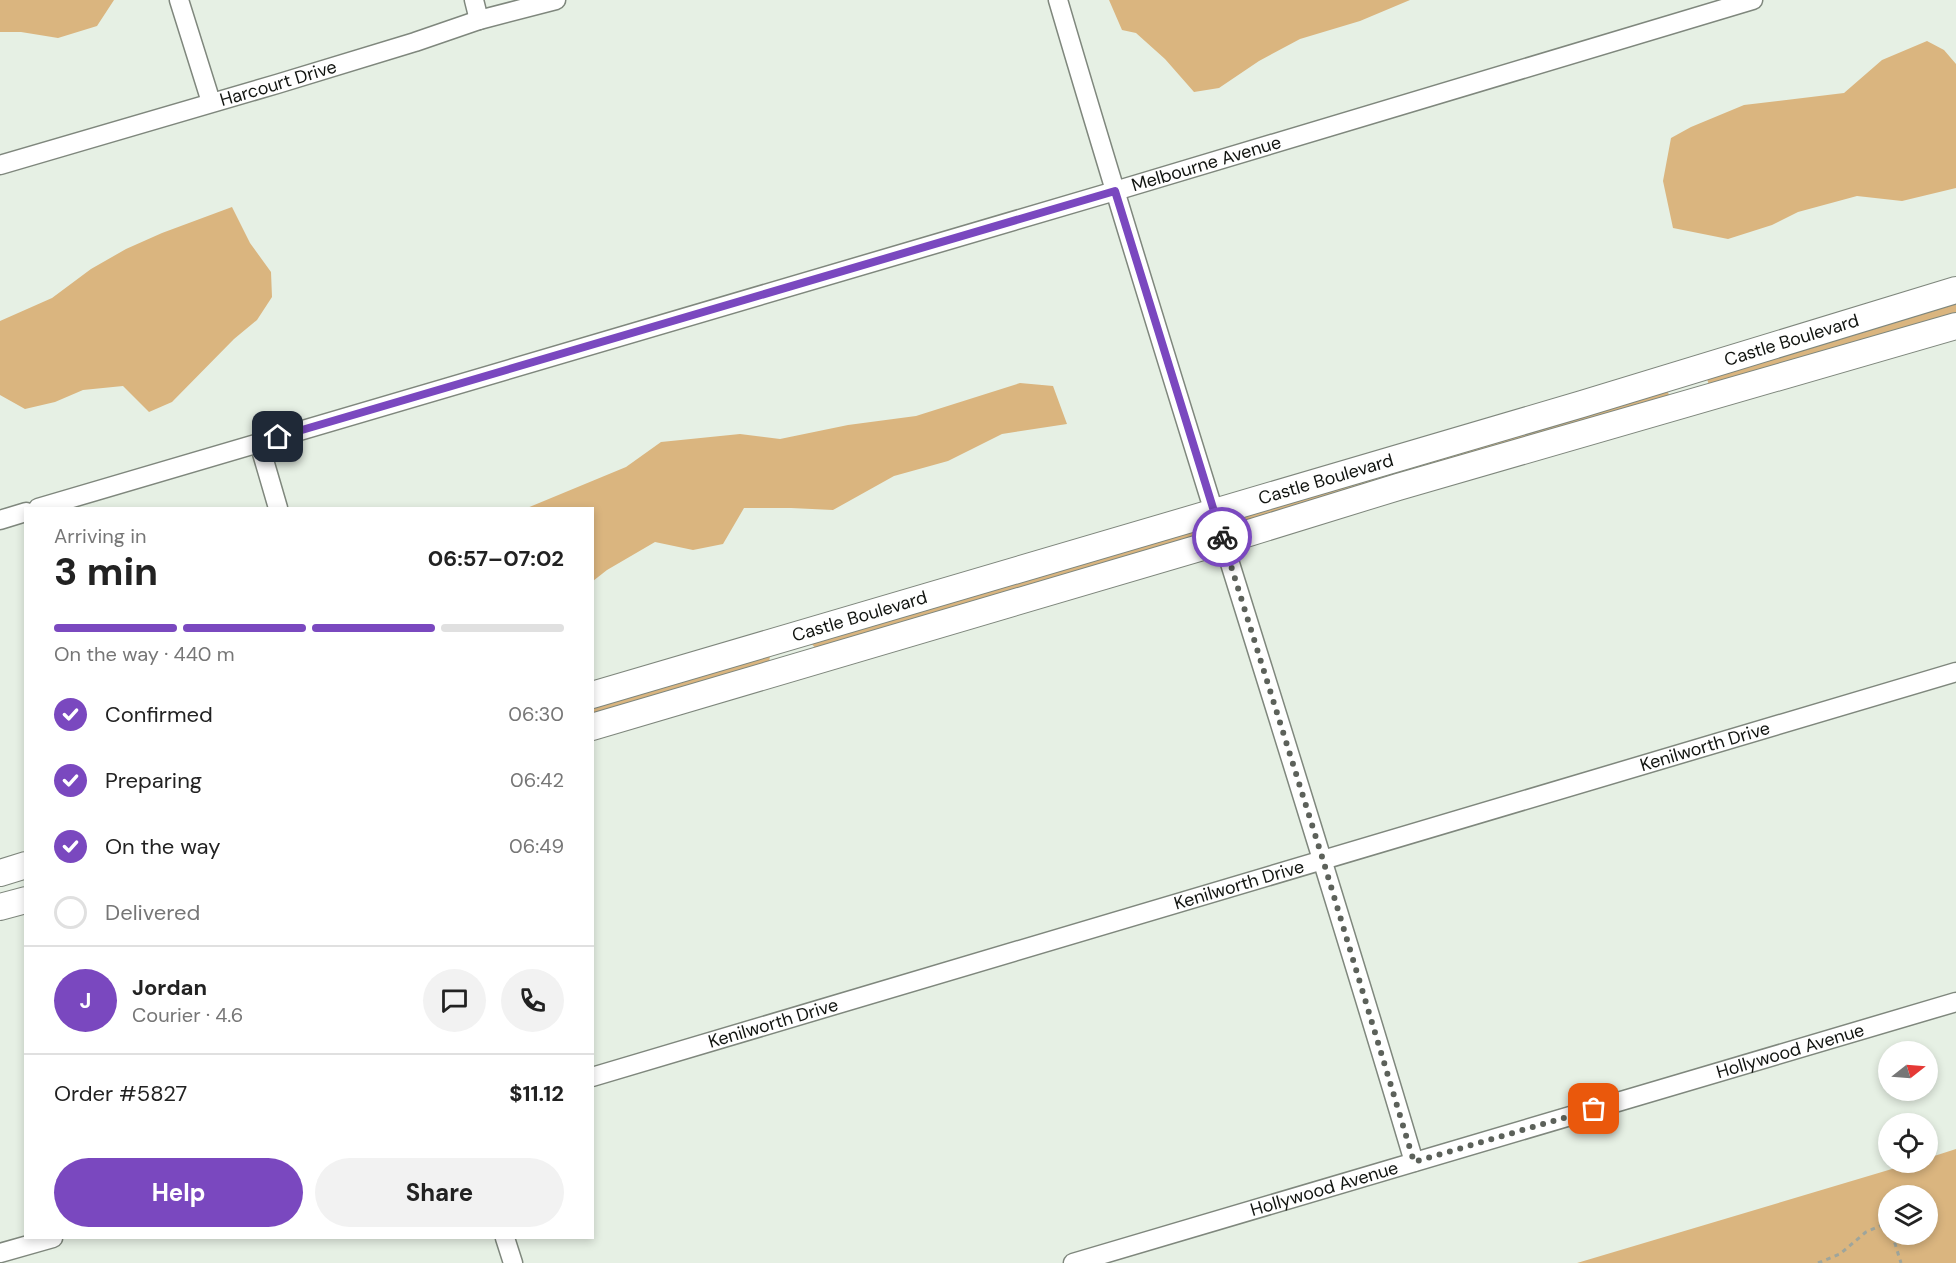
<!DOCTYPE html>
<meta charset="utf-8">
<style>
body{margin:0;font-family:"DM Sans",sans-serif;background:#f2f2f2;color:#222;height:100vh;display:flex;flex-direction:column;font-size:22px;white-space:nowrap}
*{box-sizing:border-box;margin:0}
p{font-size:20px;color:#767676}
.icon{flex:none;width:33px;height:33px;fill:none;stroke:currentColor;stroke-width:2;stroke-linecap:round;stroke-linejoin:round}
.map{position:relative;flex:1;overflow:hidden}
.drawer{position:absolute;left:24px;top:507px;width:570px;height:732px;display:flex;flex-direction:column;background:#fff;border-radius:0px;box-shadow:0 3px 9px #0003}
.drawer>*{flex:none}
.needle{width:39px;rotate:73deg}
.tools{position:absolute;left:1878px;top:1041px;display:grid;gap:12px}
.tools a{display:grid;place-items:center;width:60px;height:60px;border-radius:50%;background:#fff;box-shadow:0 3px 9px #0003;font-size:30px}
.pin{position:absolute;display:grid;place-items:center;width:51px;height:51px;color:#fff;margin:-26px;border-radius:12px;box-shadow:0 3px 9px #0006}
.courier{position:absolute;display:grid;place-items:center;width:60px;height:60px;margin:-30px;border:4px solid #7a48bf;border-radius:50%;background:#fff;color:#222;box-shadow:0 2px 8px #0007}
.head em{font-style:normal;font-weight:700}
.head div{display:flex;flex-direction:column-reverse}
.head{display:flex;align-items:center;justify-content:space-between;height:102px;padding:0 30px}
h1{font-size:39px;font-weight:700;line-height:45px}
.bar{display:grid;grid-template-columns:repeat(4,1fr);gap:9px 6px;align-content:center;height:72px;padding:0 30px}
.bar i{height:8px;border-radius:4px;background:#e0e0e0}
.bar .current{background:#7a48bf}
.bar p{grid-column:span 4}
.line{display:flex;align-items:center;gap:15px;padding:0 30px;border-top:2px solid #e0e0e0}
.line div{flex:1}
.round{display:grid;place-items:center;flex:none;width:63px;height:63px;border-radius:32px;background:#f2f2f2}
ol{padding:0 30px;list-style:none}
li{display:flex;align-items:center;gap:18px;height:66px}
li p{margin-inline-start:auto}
li .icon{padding:6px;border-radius:50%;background:#7a48bf;color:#fff;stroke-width:4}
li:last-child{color:#767676}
li i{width:33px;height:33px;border:3px solid #e0e0e0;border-radius:50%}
.primary-button{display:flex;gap:12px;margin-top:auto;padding:12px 30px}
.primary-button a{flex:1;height:69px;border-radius:36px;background:#7a48bf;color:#fff;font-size:24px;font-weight:700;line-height:69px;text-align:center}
.primary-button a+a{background:#f2f2f2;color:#222}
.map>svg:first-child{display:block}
</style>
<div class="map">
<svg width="1956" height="1263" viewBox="0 0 1956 1263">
<rect width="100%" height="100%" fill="#e6f0e4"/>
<!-- green -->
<g fill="#dab57f" fill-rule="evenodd">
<polygon points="0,0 114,0 97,26 58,38 21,32 0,32"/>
<polygon points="1109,0 1410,0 1360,21 1300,39 1259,61 1219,88 1194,92 1165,59 1136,33 1122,30"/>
<polygon points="1927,41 1944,50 1956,64 1956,188 1902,201 1857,196 1798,212 1772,225 1728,239 1673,228 1663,181 1671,138 1691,127 1744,105 1844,93 1882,60"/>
<polygon points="232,207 250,243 271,272 272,297 257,320 234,339 172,402 149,412 123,386 83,390 55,402 25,409 0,395 0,321 52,298 91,269 126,249 162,233"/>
<polygon points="1956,299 1956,314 1709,385 1707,379"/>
<polygon points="1020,383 1053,386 1067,424 1002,434 948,461 894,476 833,510 791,508 744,508 723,544 693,550 655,542 607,570 593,581 592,508 527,508 626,467 661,442 740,434 780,439 848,425 916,416"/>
<polygon points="1666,388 1670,397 1241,525 1238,514"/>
<polygon points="1198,529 1198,536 817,650 811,643"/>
<polygon points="770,656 769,663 593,717 593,701"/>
<path d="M1956 1149V1263H1577L1912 1163 1928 1162V1158ZM1888 1196H1928V1234H1888Z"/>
</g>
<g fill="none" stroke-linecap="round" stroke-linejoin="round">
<defs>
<g id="street">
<polyline points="179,0 211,102"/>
<polyline points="474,0 479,20"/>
<path d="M1058 0C1172 389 1299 774 1414 1162"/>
<path id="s1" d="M0 165 277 84 415 42 479 20 556 0"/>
<polyline points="259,443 278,508"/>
<path id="s2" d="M38 508 1115 191 1753 0"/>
<polyline points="0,520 26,512"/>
<path id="s3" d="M592 1077 1956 672"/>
<polyline points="505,1238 513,1263"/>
<polyline points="0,1253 53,1238"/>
<path id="s4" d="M1073 1263 1956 1002"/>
</g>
<g id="secondary">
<path id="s5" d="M592 695 1582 404 1956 290"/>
<polyline points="592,727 1223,541 1398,487 1956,326"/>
<polyline points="0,873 26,865"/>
<polyline points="0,907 26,900"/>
</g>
</defs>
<!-- street casing -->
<use href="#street" stroke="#7f877d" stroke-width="21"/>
<!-- secondary casing -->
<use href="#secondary" stroke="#7f877d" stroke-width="28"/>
<!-- path -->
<g stroke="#9ea59c" stroke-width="3" stroke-dasharray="4.5 4.5" stroke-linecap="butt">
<polyline points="1892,1234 1901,1263"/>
<polyline points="1818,1263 1840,1254 1866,1232 1882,1225 1888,1230"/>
</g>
<!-- street -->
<use href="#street" stroke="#fff" stroke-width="18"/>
<!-- secondary -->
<use href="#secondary" stroke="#fff" stroke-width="26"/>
</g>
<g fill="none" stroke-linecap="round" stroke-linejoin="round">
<!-- done -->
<polyline stroke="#5c615a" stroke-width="6" stroke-dasharray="0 10.8" points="1222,537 1323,860 1414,1162 1594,1109"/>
<!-- route -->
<polyline stroke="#7a48bf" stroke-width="8" points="278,437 1115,191 1222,537"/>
</g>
<g text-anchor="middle" stroke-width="4.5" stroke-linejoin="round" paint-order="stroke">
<!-- street labels -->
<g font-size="18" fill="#111410" stroke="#e6f0e4">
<text dy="6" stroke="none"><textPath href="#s1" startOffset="290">Harcourt Drive</textPath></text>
<text dy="6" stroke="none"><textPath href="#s2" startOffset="1218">Melbourne Avenue</textPath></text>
<text dy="6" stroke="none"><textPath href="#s5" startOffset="1251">Castle Boulevard</textPath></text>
<text dy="6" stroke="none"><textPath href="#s5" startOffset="765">Castle Boulevard</textPath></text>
<text dy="6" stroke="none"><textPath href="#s5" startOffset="279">Castle Boulevard</textPath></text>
<text dy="6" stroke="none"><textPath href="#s3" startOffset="1161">Kenilworth Drive</textPath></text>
<text dy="6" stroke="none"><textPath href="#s3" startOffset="675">Kenilworth Drive</textPath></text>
<text dy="6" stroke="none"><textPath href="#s3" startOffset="189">Kenilworth Drive</textPath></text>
<text dy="6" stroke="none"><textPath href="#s4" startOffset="748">Hollywood Avenue</textPath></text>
<text dy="6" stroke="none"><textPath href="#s4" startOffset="262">Hollywood Avenue</textPath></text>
</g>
</g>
</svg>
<div class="tools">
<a><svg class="needle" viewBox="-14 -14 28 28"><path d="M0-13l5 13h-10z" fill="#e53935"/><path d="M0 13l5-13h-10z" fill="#767676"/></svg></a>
<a><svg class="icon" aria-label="locate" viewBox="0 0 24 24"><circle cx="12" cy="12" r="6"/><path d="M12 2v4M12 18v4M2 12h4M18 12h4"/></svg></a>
<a><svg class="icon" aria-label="layers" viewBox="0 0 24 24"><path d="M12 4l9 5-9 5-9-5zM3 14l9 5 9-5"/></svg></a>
</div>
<div class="pin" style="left:1594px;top:1109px;background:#ea580c"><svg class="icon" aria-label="bag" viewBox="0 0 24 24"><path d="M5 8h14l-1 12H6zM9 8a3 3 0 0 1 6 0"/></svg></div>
<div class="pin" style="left:278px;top:437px;background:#1f2937"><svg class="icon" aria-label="home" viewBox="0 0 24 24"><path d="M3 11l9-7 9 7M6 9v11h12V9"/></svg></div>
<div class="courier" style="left:1222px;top:537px"><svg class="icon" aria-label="bike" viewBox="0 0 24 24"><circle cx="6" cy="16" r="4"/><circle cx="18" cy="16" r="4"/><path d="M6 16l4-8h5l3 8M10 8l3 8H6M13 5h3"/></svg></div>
<section class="drawer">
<div class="head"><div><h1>3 min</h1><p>Arriving in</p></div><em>06:57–07:02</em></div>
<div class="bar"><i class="current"></i><i class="current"></i><i class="current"></i><i></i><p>On the way · 440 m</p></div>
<ol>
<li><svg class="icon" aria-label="check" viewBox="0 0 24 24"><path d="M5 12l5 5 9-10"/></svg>Confirmed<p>06:30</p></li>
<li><svg class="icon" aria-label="check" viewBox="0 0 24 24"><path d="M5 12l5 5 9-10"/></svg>Preparing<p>06:42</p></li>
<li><svg class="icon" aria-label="check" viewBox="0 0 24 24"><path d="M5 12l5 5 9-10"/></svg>On the way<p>06:49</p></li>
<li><i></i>Delivered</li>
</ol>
<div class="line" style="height:108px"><b class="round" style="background:#7a48bf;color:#fff">J</b><div><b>Jordan</b><p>Courier · 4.6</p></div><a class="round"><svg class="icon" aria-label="chat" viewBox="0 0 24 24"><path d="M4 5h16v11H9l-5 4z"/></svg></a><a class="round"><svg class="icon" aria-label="phone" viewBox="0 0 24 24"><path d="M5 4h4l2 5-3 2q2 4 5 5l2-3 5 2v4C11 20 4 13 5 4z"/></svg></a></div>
<div class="line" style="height:78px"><div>Order #5827</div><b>$11.12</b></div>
<div class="primary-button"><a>Help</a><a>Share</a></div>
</section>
</div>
